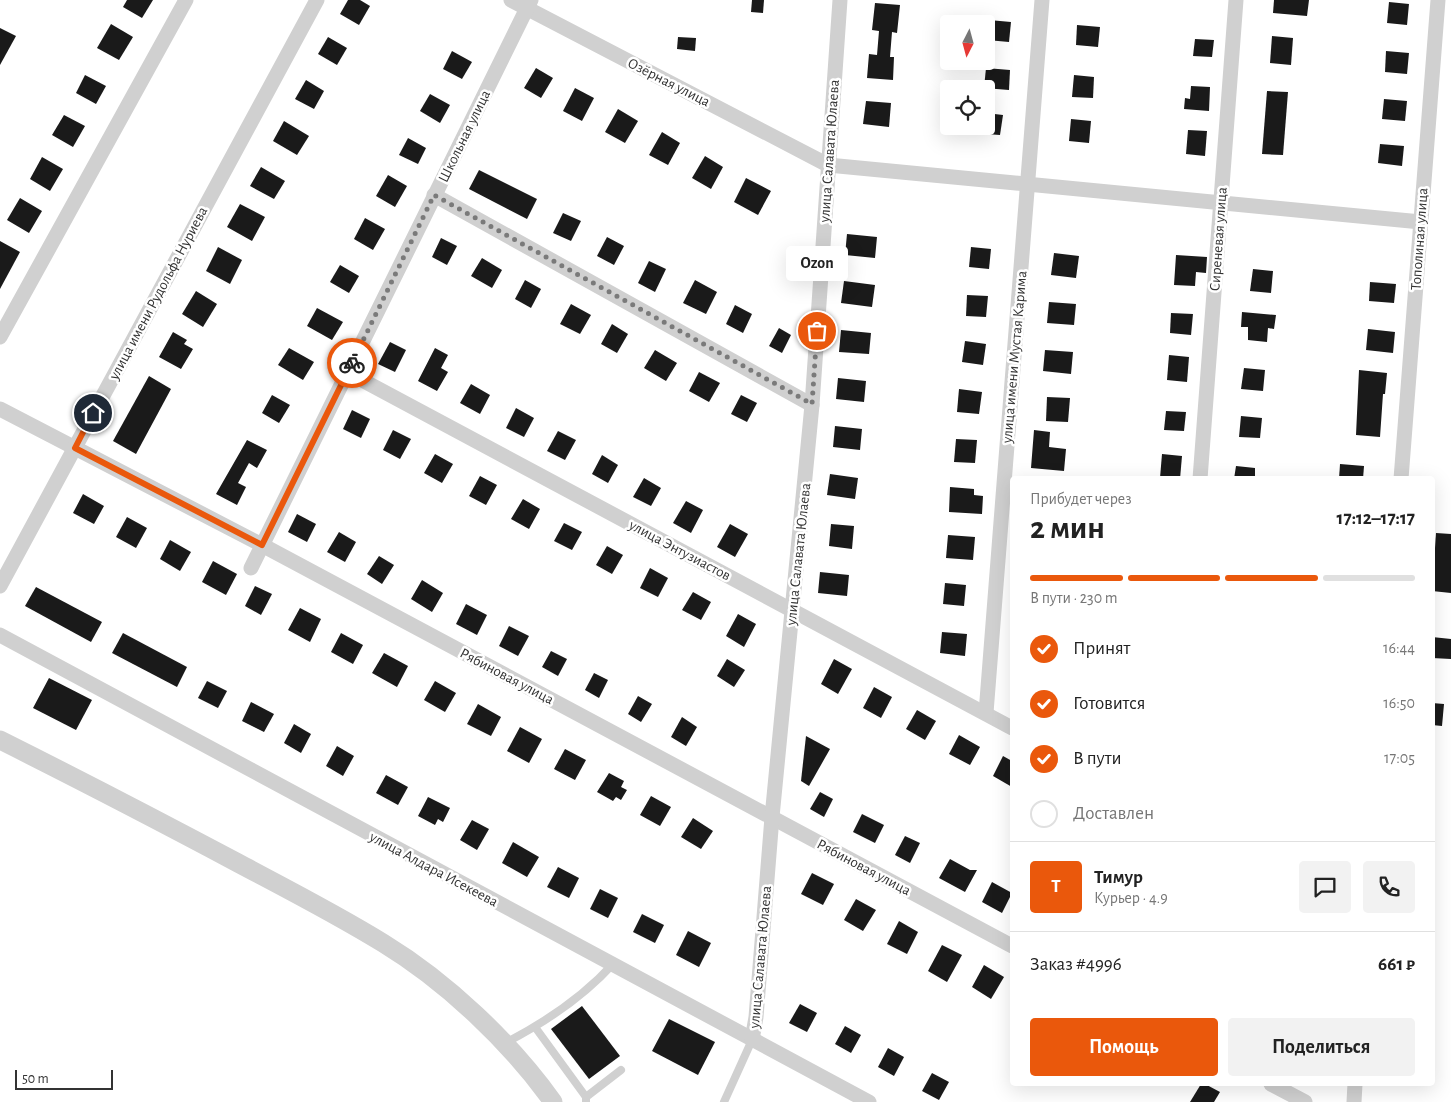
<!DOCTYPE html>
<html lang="ru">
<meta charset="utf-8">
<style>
body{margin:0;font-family:"Alegreya Sans",sans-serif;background:#f2f2f2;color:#222;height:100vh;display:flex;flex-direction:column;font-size:19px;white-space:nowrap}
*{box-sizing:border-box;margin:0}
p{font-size:16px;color:#767676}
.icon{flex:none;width:28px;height:28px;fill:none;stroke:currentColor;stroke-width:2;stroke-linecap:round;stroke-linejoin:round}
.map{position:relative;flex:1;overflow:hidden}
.sheet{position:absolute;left:1010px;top:476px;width:425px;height:610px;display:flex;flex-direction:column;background:#fff;border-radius:5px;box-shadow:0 5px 20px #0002}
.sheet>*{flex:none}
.needle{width:32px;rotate:186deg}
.tools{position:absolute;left:940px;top:15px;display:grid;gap:10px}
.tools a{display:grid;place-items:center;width:55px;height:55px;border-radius:5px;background:#fff;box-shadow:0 5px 20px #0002;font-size:25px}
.scale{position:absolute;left:15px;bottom:12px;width:98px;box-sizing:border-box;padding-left:5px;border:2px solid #333;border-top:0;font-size:14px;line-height:18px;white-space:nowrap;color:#333;-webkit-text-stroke:4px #fff;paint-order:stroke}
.pin{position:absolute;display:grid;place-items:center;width:42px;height:42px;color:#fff;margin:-21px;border:2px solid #fff;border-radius:50%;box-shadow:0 1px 5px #0007}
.courier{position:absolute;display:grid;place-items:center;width:50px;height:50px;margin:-25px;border:4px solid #ea580c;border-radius:50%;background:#fff;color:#222;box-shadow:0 1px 6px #0007}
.bubble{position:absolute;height:35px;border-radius:5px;background:#fff;box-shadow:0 5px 20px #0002;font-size:16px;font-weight:600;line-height:35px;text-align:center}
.overview em{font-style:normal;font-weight:600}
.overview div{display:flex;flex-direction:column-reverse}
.overview{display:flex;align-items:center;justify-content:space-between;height:85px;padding:0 20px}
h1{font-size:32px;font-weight:600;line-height:38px}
.bar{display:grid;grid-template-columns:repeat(4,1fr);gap:8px 5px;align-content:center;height:60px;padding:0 20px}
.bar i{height:6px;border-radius:4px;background:#e0e0e0}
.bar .selected{background:#ea580c}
.bar p{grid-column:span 4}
.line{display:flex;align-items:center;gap:12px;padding:0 20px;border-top:1px solid #e0e0e0}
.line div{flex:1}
.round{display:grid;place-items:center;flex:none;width:52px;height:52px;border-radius:5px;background:#f2f2f2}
ol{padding:0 20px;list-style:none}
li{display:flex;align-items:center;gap:15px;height:55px}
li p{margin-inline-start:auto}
li .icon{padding:5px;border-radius:50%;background:#ea580c;color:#fff;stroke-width:4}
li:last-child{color:#767676}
li i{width:28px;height:28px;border:2px solid #e0e0e0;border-radius:50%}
.action{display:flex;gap:10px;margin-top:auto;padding:10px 20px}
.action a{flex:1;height:58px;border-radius:5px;background:#ea580c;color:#fff;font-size:20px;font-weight:600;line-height:58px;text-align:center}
.action a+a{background:#f2f2f2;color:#222}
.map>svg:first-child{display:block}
</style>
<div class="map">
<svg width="1451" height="1102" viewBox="0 0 1451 1102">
<rect width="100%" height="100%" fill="#fff"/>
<!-- building -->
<g fill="#1a1a1a">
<polygon points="127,0 153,0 142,18 123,7"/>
<polygon points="348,0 360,0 370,6 359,25 340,14"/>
<polygon points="752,0 764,0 763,13 751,12"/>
<polygon points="1274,0 1309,0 1307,16 1273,13"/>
<polygon points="1389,2 1409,4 1407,25 1387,23"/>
<polygon points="875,3 900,5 897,33 892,32 890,57 894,57 893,80 867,78 869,54 877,55 879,31 872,30"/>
<polygon points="989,20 1011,22 1009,42 987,40"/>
<polygon points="111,24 133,37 119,60 97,48"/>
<polygon points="1077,25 1100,27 1098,47 1076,45"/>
<polygon points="0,28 16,36 0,65"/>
<polygon points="1272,36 1293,38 1291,65 1270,63"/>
<polygon points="328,37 347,48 337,65 318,54"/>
<polygon points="678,37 696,38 695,51 677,49"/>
<polygon points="1195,39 1214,40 1212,57 1193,56"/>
<polygon points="452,51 472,62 462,79 443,69"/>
<polygon points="1386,51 1409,53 1407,74 1385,72"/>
<polygon points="536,68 553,78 541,98 524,88"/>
<polygon points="986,68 1010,70 1009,90 984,88"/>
<polygon points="85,75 106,86 96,104 76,93"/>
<polygon points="1074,75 1094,77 1093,98 1072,97"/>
<polygon points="306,80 324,91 314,109 295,99"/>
<polygon points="1191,86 1210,87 1209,111 1184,109 1185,98 1190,99"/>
<polygon points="575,88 594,98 582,121 563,111"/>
<polygon points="1267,91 1288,92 1283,155 1262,154"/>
<polygon points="430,94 450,105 440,123 420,111"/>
<polygon points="1384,99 1407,101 1405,121 1382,119"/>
<polygon points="866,101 891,103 889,127 863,124"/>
<polygon points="618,109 638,121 625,143 605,132"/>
<polygon points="986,113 1003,115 1000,135 986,134"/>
<polygon points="64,115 85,126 73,147 52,135"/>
<polygon points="1071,119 1091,121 1089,143 1069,141"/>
<polygon points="284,121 309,136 297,155 273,141"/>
<polygon points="1188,130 1207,131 1205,156 1186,154"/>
<polygon points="662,132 680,143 668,165 649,155"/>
<polygon points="408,138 426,148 418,164 399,155"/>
<polygon points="1380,144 1404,146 1402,166 1378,163"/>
<polygon points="705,156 723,167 711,189 692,178"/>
<polygon points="42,157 63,169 50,191 30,179"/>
<polygon points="261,167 285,181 274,199 250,186"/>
<polygon points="479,170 537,199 527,219 469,189"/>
<polygon points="388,175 407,186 395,207 376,196"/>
<polygon points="746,178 771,191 758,215 734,202"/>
<polygon points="20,198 42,211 29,233 7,220"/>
<polygon points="240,204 265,217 252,241 227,227"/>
<polygon points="563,213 581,221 571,241 553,233"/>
<polygon points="365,218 385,229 373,250 354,239"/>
<polygon points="847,234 877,237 875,258 845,255"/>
<polygon points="607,237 624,246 614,265 597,256"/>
<polygon points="441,238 457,246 447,265 432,257"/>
<polygon points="0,241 20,252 0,289"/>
<polygon points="218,247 242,260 230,284 206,271"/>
<polygon points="971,247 991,249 989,269 969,267"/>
<polygon points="1054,253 1079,256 1076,278 1051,275"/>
<polygon points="1176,255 1207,257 1206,273 1196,272 1195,286 1174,285"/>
<polygon points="482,258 502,270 492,288 471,276"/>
<polygon points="649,261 666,269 655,292 638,283"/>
<polygon points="340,265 359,276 349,293 330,282"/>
<polygon points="1253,269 1273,271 1271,293 1250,291"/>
<polygon points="525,280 541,289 531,308 515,299"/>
<polygon points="695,280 717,292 706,314 683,303"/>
<polygon points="844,281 875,285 872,307 841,303"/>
<polygon points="1370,282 1396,284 1394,303 1369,301"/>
<polygon points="196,291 217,304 203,327 182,314"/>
<polygon points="967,295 988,296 986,317 966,316"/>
<polygon points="1049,302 1076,304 1074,325 1047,323"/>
<polygon points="571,304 591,315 580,334 560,324"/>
<polygon points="735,305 752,314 743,333 726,324"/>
<polygon points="317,308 343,322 332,340 307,326"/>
<polygon points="1242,312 1276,315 1274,329 1268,328 1267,342 1248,340 1248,327 1241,327"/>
<polygon points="1171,313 1193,314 1191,335 1170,333"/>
<polygon points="612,324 628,334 617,353 601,344"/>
<polygon points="779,328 791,335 782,353 769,346"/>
<polygon points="1368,329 1395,332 1393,353 1366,350"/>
<polygon points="841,330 871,333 869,354 839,352"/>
<polygon points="173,332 187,340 184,344 193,349 181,369 159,357"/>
<polygon points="965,341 986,344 983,365 962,362"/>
<polygon points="390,342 406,350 395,372 378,364"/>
<polygon points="289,348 314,362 303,380 278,365"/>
<polygon points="435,348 448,355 441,368 448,372 437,391 418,381"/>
<polygon points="655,350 677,363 666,381 644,368"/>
<polygon points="1045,350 1073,352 1071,374 1043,371"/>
<polygon points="1169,355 1189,357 1187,382 1167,380"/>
<polygon points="1244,368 1265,370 1263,391 1241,389"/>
<polygon points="1359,370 1387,373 1385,394 1383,394 1380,437 1356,435"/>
<polygon points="699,372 720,383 709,402 689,391"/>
<polygon points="149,376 171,389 136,454 113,441"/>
<polygon points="838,378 866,381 864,402 836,399"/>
<polygon points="471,384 490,395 480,414 460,403"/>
<polygon points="959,389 982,392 979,414 957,412"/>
<polygon points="272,395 290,405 279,423 262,413"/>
<polygon points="741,395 757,403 747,422 731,414"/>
<polygon points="1047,397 1070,398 1068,422 1046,421"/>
<polygon points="516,408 534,418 524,437 506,428"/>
<polygon points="352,410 370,419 361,438 343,429"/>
<polygon points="1166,411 1186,412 1184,431 1164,430"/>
<polygon points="1241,416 1262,418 1260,438 1239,437"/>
<polygon points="835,426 862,429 860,450 833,447"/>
<polygon points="393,430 411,439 400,459 383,450"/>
<polygon points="1034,430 1050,432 1049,447 1066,449 1064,471 1031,468"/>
<polygon points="558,431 576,440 565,460 547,451"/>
<polygon points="956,439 977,440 975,463 954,462"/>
<polygon points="247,440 267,450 257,468 249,463 238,483 246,487 237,505 216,494"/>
<polygon points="435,454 453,464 442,483 424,473"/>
<polygon points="1162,454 1182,456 1180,479 1160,478"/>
<polygon points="602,455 618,465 608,483 592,474"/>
<polygon points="1340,464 1364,466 1363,479 1339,479"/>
<polygon points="1236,466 1255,468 1255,479 1234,479"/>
<polygon points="830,474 858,478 855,499 827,495"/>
<polygon points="480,476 497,485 486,505 469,496"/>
<polygon points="644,478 661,488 651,506 633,497"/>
<polygon points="950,487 974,489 974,495 983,496 982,514 949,512"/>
<polygon points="83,494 104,506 94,524 73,513"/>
<polygon points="523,499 540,509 529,529 511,519"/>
<polygon points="686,501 703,510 691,533 673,523"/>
<polygon points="297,514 316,524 307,542 288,532"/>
<polygon points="127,517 147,528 136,548 116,537"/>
<polygon points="564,523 582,532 572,550 554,541"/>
<polygon points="730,524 748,534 735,557 717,547"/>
<polygon points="831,524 854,526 852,549 829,546"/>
<polygon points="339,532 356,542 345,562 327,552"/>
<polygon points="1436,533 1451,534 1451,593 1432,591"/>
<polygon points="948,535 975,537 973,560 946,558"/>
<polygon points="170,540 191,552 180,571 160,559"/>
<polygon points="607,546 623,555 612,574 596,565"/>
<polygon points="379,556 394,565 382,584 367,574"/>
<polygon points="213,561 237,574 226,595 202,582"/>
<polygon points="650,568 668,578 658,597 640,588"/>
<polygon points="820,572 849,575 847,596 818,593"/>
<polygon points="422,580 443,593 432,612 411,599"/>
<polygon points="945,583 966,585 964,606 943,604"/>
<polygon points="255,586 272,594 261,615 245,606"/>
<polygon points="36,587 102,622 91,642 25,606"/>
<polygon points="693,592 711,602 701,620 682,610"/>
<polygon points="466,604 487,615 477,635 456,624"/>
<polygon points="300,608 321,619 310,642 288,630"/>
<polygon points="738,614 756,624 744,647 726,636"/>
<polygon points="509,626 529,636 518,656 499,646"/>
<polygon points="942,632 967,634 965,656 940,653"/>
<polygon points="123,633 187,667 177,687 112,653"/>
<polygon points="341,633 363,645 353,664 331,652"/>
<polygon points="1432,637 1451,639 1451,659 1432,658"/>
<polygon points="551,651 567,659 558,676 542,667"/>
<polygon points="384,653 408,666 397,687 372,673"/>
<polygon points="727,659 745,670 734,687 717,676"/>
<polygon points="834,659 852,669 838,694 821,684"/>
<polygon points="594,673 608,680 599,698 585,690"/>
<polygon points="49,678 92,700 76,730 33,708"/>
<polygon points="207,681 227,691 218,708 198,698"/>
<polygon points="435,681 456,693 445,712 424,700"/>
<polygon points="874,687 892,697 881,718 863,708"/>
<polygon points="638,696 652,704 641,722 628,714"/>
<polygon points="251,702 274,714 264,732 242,721"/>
<polygon points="1432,703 1444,704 1442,726 1432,725"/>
<polygon points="478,704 501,717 491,736 467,724"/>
<polygon points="917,710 936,721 925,740 906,729"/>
<polygon points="682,717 697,727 686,746 671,737"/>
<polygon points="294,724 311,734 301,753 284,743"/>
<polygon points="520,727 542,739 529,763 507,751"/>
<polygon points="959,735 980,747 970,765 949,754"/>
<polygon points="806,736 830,749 809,786 801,781"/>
<polygon points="337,746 354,756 343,776 326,766"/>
<polygon points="565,749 586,760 575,780 554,769"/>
<polygon points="1003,756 1012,761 1012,787 993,776"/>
<polygon points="609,773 624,781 621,787 627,790 621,800 616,797 613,801 597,792"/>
<polygon points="386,775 408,787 398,805 376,793"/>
<polygon points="820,792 833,799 824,817 810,809"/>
<polygon points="651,796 671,807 660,826 640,815"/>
<polygon points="428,797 450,808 443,822 438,819 435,825 418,816"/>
<polygon points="862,814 884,825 875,843 853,832"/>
<polygon points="693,818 713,831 701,849 681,837"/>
<polygon points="472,820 489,829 477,850 460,840"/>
<polygon points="905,836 920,843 910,863 895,855"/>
<polygon points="513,842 539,857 527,877 502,863"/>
<polygon points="950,859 970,870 977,870 965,892 939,878"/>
<polygon points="558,867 579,878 569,898 547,887"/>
<polygon points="812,873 834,884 823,905 801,894"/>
<polygon points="992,882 1012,893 1002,913 982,902"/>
<polygon points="600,889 618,898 608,918 590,909"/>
<polygon points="856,899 876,910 863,931 844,920"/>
<polygon points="642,914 664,925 655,943 633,932"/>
<polygon points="899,921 918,932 907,954 887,944"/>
<polygon points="688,931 711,943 699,967 676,955"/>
<polygon points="942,945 962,955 947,982 928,971"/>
<polygon points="984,965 1004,977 991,999 972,987"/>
<polygon points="800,1004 817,1013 807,1032 789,1023"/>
<polygon points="582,1006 620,1056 589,1079 551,1029"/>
<polygon points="669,1019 715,1042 698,1075 652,1051"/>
<polygon points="845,1026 861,1035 851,1053 835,1044"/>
<polygon points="888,1048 904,1057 894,1076 878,1067"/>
<polygon points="932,1073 949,1082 939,1100 922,1091"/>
<polygon points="1201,1084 1205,1084 1220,1092 1214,1102 1190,1102"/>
</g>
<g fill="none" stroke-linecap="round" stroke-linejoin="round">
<!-- service -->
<g stroke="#d0d0d0" stroke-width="8">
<polyline points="535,1027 586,1097 586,1102"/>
<path d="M505 1043C544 1023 583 997 613 964"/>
<polyline points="586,1097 621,1070"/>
<polyline points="724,1102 752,1040"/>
</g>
<!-- minor -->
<g stroke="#d0d0d0" stroke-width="15">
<polyline points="511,0 828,165 1421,222"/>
<polyline points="434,195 812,405"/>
<polyline points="0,337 186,0"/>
<polyline points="347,372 1012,728"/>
<polyline points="0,409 262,545 1012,946"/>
<polyline points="1200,479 1236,0"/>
<polyline points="1401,479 1438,0"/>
<polyline points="251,568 531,0"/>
<polyline points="0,586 317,0"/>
<polyline points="0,635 869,1102"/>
<polyline points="986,713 1042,0"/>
<polyline points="752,1040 756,1017 772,817 812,405 840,0"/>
<polyline points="1271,1084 1305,1102"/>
<polyline points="1354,1102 1355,1084"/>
</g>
<!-- tertiary -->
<path stroke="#d0d0d0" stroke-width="19" d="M0 740C80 780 159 821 238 863 287 889 336 914 383 943 447 982 510 1042 553 1102"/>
</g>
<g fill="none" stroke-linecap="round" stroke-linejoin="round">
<!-- done -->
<polyline stroke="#7a7a7a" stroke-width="5" stroke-dasharray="0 9" points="352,363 434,195 812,404 817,331"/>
<!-- route -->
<polyline stroke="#ea580c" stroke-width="6" points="93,413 75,448 262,545 352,363"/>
</g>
<g text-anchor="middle" stroke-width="5" stroke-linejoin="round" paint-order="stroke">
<!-- street labels -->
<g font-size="15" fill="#333" stroke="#fff">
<text transform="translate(669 82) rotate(27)" y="5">Озёрная улица</text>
<text transform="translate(464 136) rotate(-64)" y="5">Школьная улица</text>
<text transform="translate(829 151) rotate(-86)" y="5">улица Салавата Юлаева</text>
<text transform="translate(1218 239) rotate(-86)" y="5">Сиреневая улица</text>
<text transform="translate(1419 239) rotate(-86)" y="5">Тополиная улица</text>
<text transform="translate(158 293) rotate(-62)" y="5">улица имени Рудольфа Нуриева</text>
<text transform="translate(1014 357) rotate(-85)" y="5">улица имени Мустая Карима</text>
<text transform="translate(680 550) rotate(28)" y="5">улица Энтузиастов</text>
<text transform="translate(798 554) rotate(-84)" y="5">улица Салавата Юлаева</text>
<text transform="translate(507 676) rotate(28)" y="5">Рябиновая улица</text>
<text transform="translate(864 867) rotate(28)" y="5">Рябиновая улица</text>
<text transform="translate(434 869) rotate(28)" y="5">улица Алдара Исекеева</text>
<text transform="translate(760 957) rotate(-85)" y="5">улица Салавата Юлаева</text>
</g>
</g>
</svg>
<div class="tools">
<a><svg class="needle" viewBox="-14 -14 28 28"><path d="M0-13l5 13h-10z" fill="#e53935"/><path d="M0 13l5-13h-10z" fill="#767676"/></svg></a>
<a><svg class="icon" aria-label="locate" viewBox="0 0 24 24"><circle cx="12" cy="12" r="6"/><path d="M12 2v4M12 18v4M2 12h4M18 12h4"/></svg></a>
</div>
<div class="scale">50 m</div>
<div class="pin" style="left:817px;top:331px;background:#ea580c"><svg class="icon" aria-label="bag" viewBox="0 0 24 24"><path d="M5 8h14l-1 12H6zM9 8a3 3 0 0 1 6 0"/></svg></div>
<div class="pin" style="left:93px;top:413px;background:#1f2937"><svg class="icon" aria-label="home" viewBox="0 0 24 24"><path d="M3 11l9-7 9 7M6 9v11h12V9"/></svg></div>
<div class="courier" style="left:352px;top:363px"><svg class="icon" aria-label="bike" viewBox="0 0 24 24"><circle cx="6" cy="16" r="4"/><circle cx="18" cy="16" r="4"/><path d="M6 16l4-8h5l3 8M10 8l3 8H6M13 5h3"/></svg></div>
<div class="bubble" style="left:786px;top:246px;width:62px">Ozon</div>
<section class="sheet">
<div class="overview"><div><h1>2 мин</h1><p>Прибудет через</p></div><em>17:12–17:17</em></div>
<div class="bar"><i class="selected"></i><i class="selected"></i><i class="selected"></i><i></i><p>В пути · 230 m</p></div>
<ol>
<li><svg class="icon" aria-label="check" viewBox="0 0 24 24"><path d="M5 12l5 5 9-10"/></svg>Принят<p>16:44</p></li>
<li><svg class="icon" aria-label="check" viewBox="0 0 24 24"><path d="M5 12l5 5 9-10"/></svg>Готовится<p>16:50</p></li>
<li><svg class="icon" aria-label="check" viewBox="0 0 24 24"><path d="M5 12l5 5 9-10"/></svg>В пути<p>17:05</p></li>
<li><i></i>Доставлен</li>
</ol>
<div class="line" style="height:90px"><b class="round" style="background:#ea580c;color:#fff">Т</b><div><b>Тимур</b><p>Курьер · 4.9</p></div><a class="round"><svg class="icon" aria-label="chat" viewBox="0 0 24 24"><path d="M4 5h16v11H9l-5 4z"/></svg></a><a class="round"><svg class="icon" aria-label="phone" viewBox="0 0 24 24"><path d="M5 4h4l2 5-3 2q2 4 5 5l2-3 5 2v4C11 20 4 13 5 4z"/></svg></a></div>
<div class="line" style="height:65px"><div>Заказ #4996</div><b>661 ₽</b></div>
<div class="action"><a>Помощь</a><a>Поделиться</a></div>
</section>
</div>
